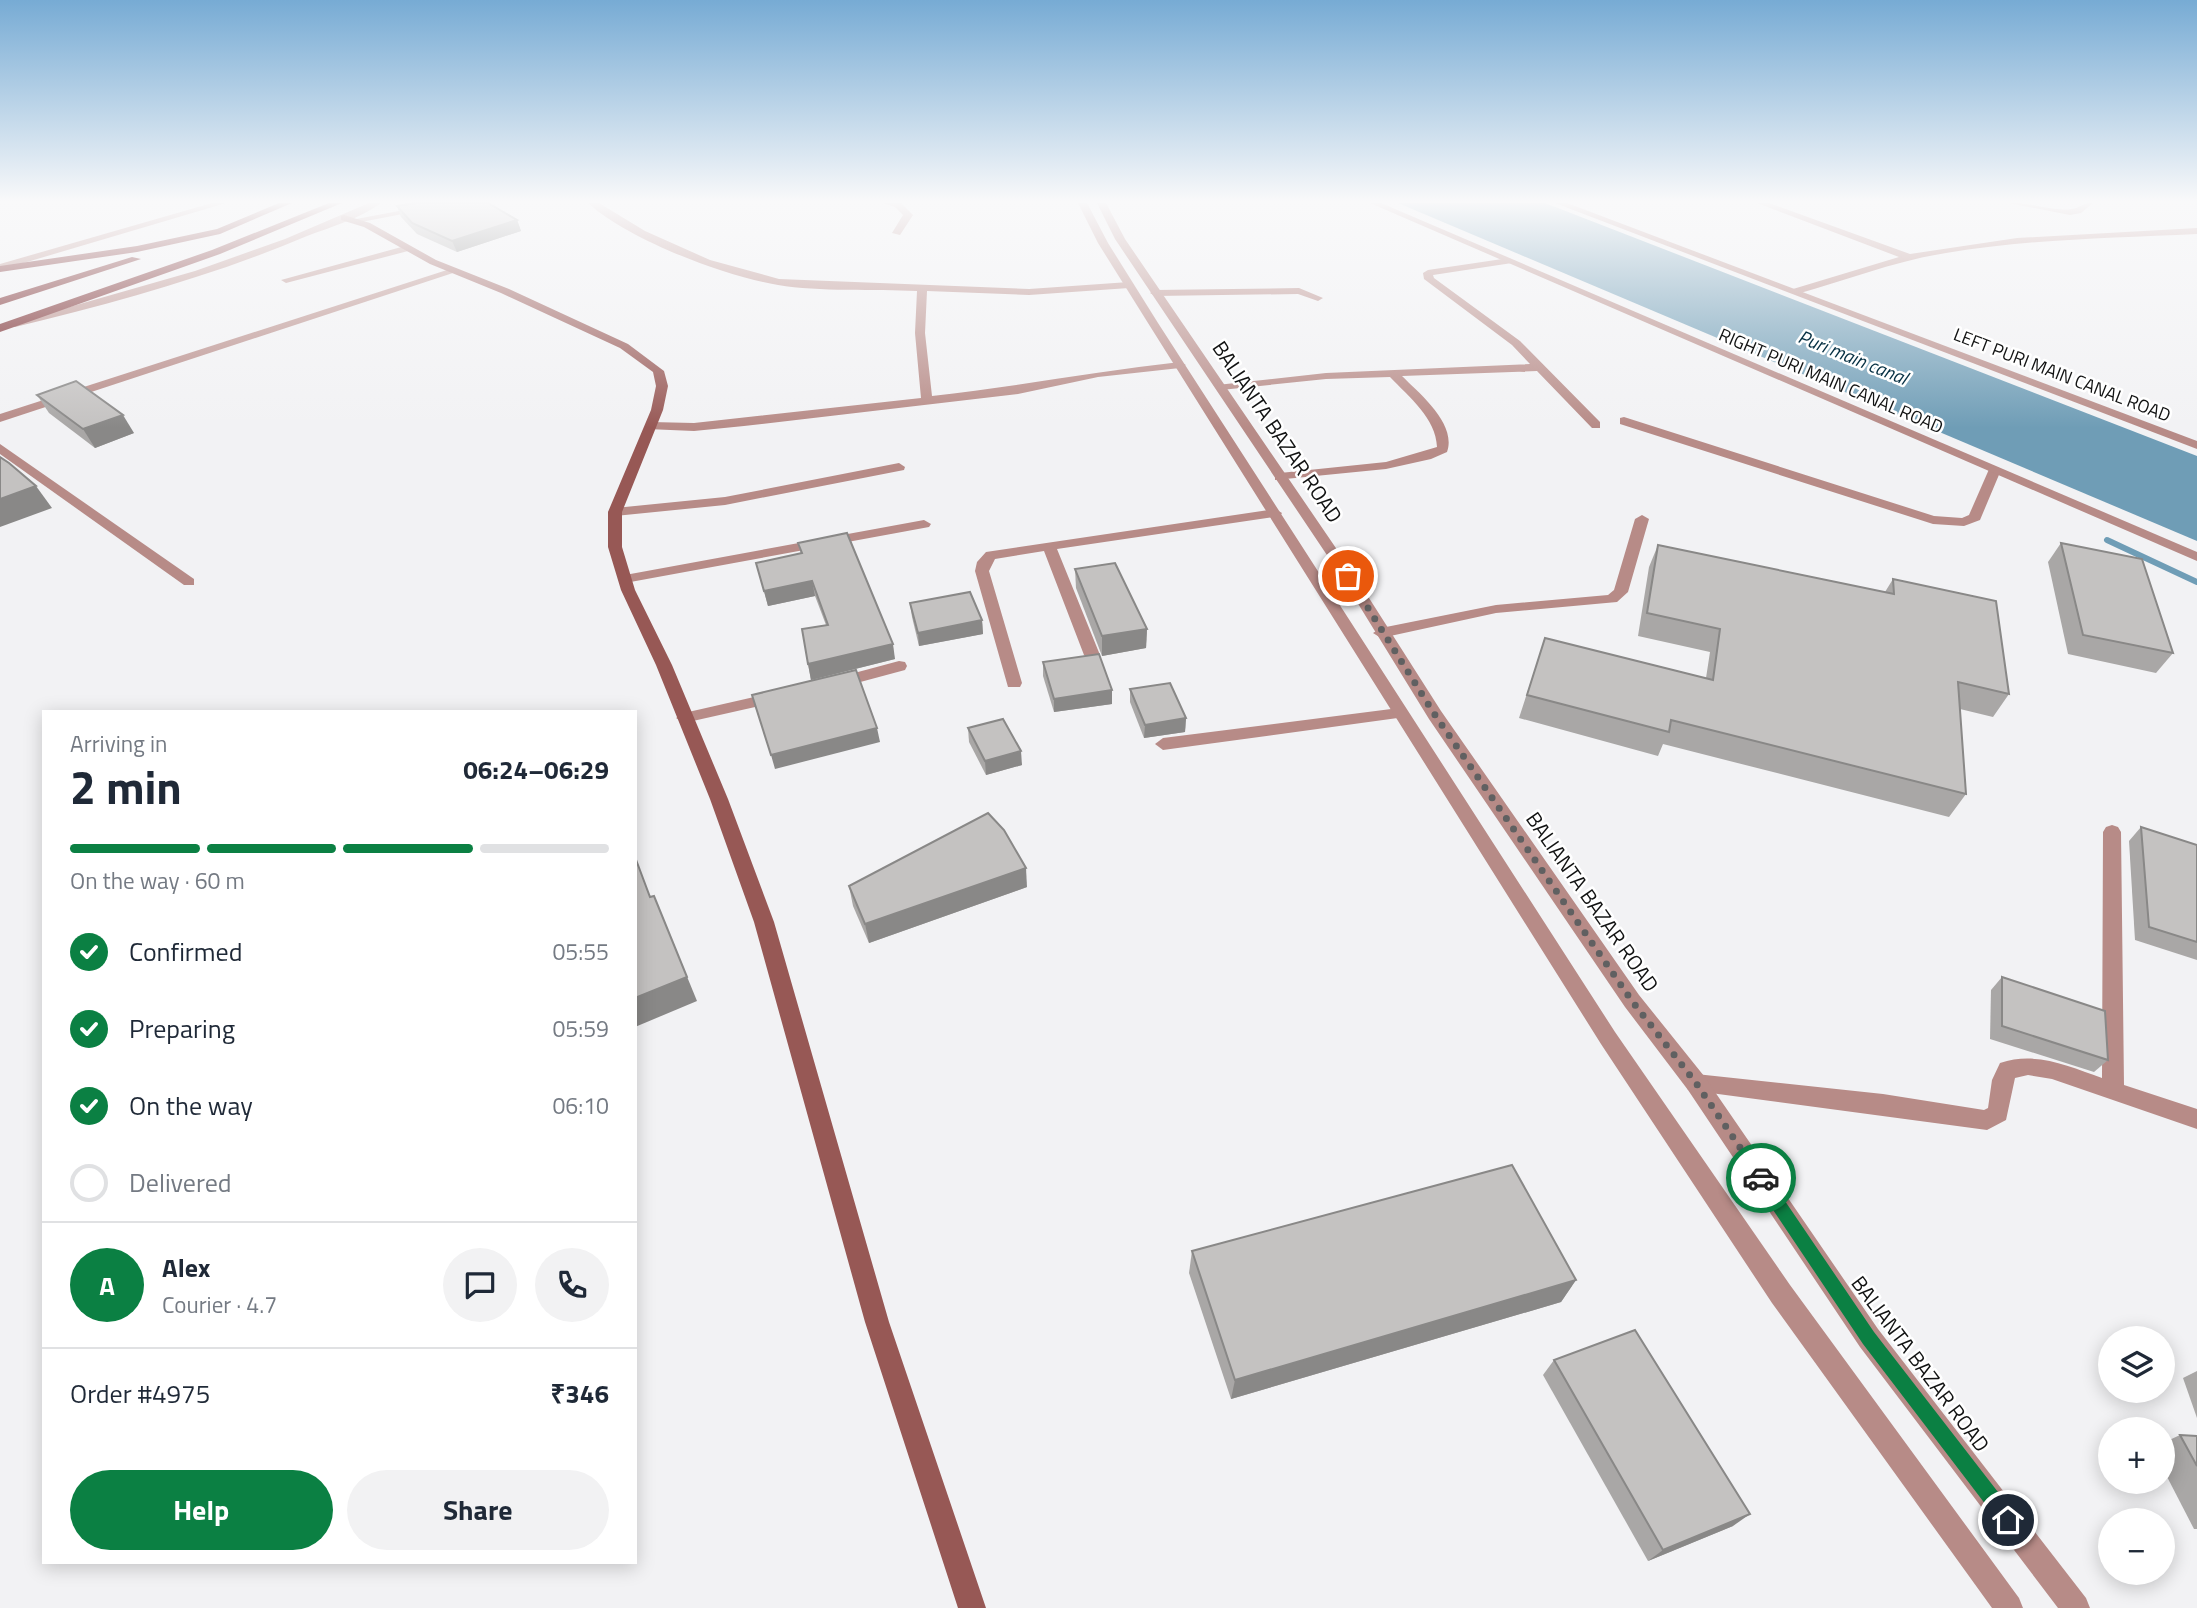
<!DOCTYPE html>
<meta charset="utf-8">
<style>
body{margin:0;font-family:"Titillium Web",sans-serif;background:#f2f2f3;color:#1f2937;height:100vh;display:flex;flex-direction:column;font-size:26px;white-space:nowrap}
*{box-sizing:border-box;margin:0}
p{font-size:23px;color:#747a83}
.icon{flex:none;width:38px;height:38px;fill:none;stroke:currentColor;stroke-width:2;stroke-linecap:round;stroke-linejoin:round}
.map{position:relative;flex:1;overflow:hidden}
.drawer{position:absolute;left:42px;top:710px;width:595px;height:854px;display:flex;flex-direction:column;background:#fff;border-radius:0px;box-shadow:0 4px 18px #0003}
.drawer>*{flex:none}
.tools{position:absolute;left:2098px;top:1326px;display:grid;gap:14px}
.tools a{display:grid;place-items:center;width:77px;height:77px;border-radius:50%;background:#fff;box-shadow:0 4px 18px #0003;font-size:35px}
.pin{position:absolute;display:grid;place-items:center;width:60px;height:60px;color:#fff;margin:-30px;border:4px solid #fff;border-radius:50%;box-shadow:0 2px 7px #0007}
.courier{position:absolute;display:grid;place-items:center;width:70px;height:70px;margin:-35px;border:5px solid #0b8043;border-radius:50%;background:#fff;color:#222;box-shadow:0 2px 9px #0007}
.headline em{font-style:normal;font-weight:700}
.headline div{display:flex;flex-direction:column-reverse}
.headline{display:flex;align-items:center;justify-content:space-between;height:119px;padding:0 28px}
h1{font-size:46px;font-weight:700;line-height:52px}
.bar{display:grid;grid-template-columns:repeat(4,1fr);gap:10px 7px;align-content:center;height:84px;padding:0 28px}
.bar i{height:9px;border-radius:5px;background:#e0e1e3}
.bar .active{background:#0b8043}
.bar p{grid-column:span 4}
.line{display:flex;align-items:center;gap:18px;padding:0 28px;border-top:2px solid #e0e1e3}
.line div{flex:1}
.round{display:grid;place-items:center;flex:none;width:74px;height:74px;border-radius:37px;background:#f2f2f3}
ol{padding:0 28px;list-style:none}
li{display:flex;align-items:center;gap:21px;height:77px}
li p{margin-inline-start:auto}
li .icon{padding:7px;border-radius:50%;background:#0b8043;color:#fff;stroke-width:4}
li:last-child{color:#747a83}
li i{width:38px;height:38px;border:4px solid #e0e1e3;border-radius:50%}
.primary-button{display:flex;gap:14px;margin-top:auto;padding:14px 28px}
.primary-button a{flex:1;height:80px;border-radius:42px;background:#0b8043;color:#fff;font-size:28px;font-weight:700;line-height:80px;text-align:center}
.primary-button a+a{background:#f2f2f3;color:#1f2937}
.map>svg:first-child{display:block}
</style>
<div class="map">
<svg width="2197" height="1608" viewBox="0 0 2197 1608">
<rect width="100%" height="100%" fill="#f2f2f4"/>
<!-- water -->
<polygon fill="#6f9db6" points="1398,203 1545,203 2197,456 2197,541"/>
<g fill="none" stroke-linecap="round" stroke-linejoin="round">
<!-- stream -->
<polyline stroke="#6f9db6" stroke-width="6" points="2107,540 2197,582"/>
<!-- service -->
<g fill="#b78b87" fill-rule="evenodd">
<polygon points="405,246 410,249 408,251 286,283 281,280"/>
<polygon points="450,269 459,271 0,422 0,414"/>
<polygon points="0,444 194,579 194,585 184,585 0,454"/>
<polygon points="1642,515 1649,519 1628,592 1617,602 1496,613 1381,638 1373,633 1381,628 1496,605 1608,595 1614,590 1635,519"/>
</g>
<!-- minor -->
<g fill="#b78b87" fill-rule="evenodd">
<polygon points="441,203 459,203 356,223 351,220"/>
<path d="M588 203H599L645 231 710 260 779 279 1029 289 1129 282 1134 285 1129 288 1029 295 927 291 925 333 932 396C1015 387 1097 371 1180 362L1186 365 1180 368 1098 377 1018 394 744 426 694 431 647 429V423L651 422 694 423 921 398 915 333 917 291C875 289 819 292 778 285 724 276 629 240 588 203Z"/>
<polygon points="883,203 901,203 913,215 900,235 892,233 903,215 895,207"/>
<path d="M1757 203H1769L1910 254 2017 238 2197 228V234C2113 238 2029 239 1946 253 1895 261 1847 280 1797 294L1792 291 1793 289 1899 257Z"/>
<path d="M2009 203C2030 202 2052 212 2072 209 2080 208 2083 202 2093 203L2081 213 2070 215Z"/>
<path d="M1509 258 1514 261 1512 263 1433 275 1434 278 1520 341 1600 422V428H1592L1537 371 1402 376C1420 394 1457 424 1447 452L1431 459 1386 469 1275 480V474L1280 473 1386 462 1437 447C1436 418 1409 397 1390 377L1326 379 1221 390 1217 389V385L1326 373 1530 364 1512 345 1424 279 1423 273 1428 270Z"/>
<polygon points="1299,288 1323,298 1318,301 1298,294 1155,296 1150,293 1155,290"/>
<polygon points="1624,417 1934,516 1962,518 1969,515 1990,467 2001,470 1980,520 1964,526 1933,524 1620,424 1620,418"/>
<polygon points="899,463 905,467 904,470 725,505 615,516 608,512 615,508 725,497"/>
<polygon points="1275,509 1282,513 1280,516 1057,549 1100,655 1092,660 1084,655 1044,551 995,559 989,571 1022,683 1020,687 1008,687 975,571 977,562 986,552"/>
<polygon points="924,520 931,524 929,527 625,583 618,579 625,575"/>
<polygon points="899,661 905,662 907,666 905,670 838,688 830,683 832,679"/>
<polygon points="776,692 784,697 782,701 684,723 676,718 684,713"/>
<polygon points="1399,708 1405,709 1407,713 1405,717 1163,750 1155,744 1163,738"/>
<path d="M2112 825 2118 827 2121 832 2124 1085 2197 1109V1129L2052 1079 2028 1075 2015 1078 2006 1120 1987 1130 1688 1090 1685 1083 1688 1076 1696 1074 1883 1094 1984 1110 1988 1108 1992 1080 2000 1063C2036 1051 2068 1066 2102 1078L2103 832 2106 827Z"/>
</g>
<!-- tertiary -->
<g fill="#b78b87" fill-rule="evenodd">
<polygon points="212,203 226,203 0,270 0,264"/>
<path d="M369 203H381C361 218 331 227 307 236 213 276 114 303 15 327L10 324 195 271 285 239Z"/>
<polygon points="1078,203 1087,203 1108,243 1158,323 1615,1032 1790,1285 2019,1598 2023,1608 1992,1608 1772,1303 1601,1044 1148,323 1098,243"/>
<polygon points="1097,203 1106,203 1125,239 1355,576 1441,711 1639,995 1704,1076 1878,1329 2086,1598 2090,1608 2058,1608 1860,1347 1688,1090 1625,1007 1429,719 1341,576 1115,239"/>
<polygon points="1370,203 1381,203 2197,552 2197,561"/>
<polygon points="1555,203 1567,203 2197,441 2197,449"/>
</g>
<!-- secondary -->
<polygon fill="#975855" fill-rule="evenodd" points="344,215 370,223 436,260 509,289 628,344 664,371 668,386 663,410 622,512 622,547 635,590 672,665 728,799 774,922 889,1322 986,1608 958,1608 865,1322 754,922 710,799 656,665 621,590 608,547 608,512 651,410 656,386 653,372 620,348 501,293 430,264 364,227 341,220 341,216"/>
<!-- trunk -->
<g fill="#721f22" fill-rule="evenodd">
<polygon points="279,203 292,203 220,234 137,252 0,272 0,266 137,246 217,229"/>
<polygon points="329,203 342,203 220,254 0,332 0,324 212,250"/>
<polygon points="132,257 141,259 0,305 0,298"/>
</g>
</g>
<!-- wall -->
<g fill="#a9a7a6">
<polygon points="397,206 517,220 521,231 457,252 417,234 401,217"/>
<polygon points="37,395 134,433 95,448 49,413"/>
<polygon points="798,543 895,659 811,680 808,664 826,625 815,596 768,606 756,563 801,554"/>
<polygon points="2061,543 2173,653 2156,673 2068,654 2048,562"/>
<polygon points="1658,545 1885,592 1893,579 2009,694 1993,717 1960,709 1966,794 1949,817 1663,744 1658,756 1519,718 1545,638 1706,678 1710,652 1638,636 1649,567"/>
<polygon points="1075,569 1147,629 1146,648 1102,656 1076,588"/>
<polygon points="910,603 982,620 983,634 919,646 912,617"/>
<polygon points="1043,662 1112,690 1112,704 1054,712 1043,676"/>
<polygon points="1130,689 1186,718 1185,732 1144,738 1130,702"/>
<polygon points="968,728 1022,765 986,775 969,742"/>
<polygon points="2141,827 2197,845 2197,960 2135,940 2129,841"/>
<polygon points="849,886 1027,887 869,943 853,906"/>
<polygon points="2002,977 2108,1060 2094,1072 1990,1039 1991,990"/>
<polygon points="1192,1251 1576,1280 1561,1302 1231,1399 1189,1273"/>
<polygon points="1554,1360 1733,1526 1648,1561 1543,1375"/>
<polygon points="2197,1371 2197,1418 2183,1378"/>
<polygon points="2180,1435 2197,1436 2197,1529 2194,1529 2163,1469 2163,1443"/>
</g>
<!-- shaded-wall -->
<g fill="#898887">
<polygon points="517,220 521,231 457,252 452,241"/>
<polygon points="123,415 134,433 95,448 83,429"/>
<polygon points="36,486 52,508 0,527 0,499"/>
<polygon points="812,581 815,596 768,606 764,591"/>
<polygon points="982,620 983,634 919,646 918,633"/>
<polygon points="1147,629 1146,648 1102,656 1102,636"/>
<polygon points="893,644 895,659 811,680 808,664"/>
<polygon points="1112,690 1112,704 1054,712 1054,699"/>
<polygon points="1186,718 1185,732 1144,738 1145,725"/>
<polygon points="877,728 880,742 775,769 771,755"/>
<polygon points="1021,751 1022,765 986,775 985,761"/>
<polygon points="1026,868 1027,887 869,943 865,924"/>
<polygon points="654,896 697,1001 635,1027 635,998"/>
<polygon points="1576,1280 1561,1302 1231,1399 1235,1380"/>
<polygon points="1750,1514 1733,1526 1648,1561 1663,1550"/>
</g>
<!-- building -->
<g fill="#c4c2c1" stroke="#898887" stroke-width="2">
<polygon points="416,203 488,203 517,220 452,241 412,223 397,206"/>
<polygon points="76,381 123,415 83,429 37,395"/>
<polygon points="0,457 9,463 36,486 0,499"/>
<polygon points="847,533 893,644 808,664 802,629 828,625 812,581 764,591 756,563 802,553 798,543"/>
<polygon points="2061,543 2142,559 2173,653 2083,635"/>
<polygon points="1658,545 1894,594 1893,579 1996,601 2009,694 1958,682 1966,794 1671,720 1669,732 1527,695 1545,638 1713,680 1720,629 1647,613"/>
<polygon points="1115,563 1147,629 1102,636 1075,569"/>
<polygon points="970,592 982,620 918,633 910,603"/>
<polygon points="1099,654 1112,690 1054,699 1043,662"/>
<polygon points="856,670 877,728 771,755 752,695"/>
<polygon points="1170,683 1186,718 1145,725 1130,689"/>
<polygon points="1003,719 1021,751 985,761 968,728"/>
<polygon points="988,813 1004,830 1026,868 865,924 849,886"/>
<polygon points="2141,827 2197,845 2197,942 2149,927"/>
<polygon points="635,857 650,897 654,896 687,977 635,998"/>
<polygon points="2002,977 2105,1011 2108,1060 2002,1026"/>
<polygon points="1512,1165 1576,1280 1235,1380 1192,1251"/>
<polygon points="1635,1330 1750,1514 1663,1550 1554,1360"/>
<polygon points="2180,1435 2197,1436 2197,1466"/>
</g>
<!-- sky -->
<linearGradient id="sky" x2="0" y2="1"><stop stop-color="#77abd4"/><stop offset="0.47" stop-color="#f9f9fa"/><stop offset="1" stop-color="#f9f9fa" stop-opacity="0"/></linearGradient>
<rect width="2197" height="428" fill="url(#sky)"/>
<!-- route -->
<polygon fill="#0b8043" points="1761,1171 1766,1173 1874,1332 2015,1514 2017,1520 2015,1526 2008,1529 2002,1526 1863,1344 1755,1183 1755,1173"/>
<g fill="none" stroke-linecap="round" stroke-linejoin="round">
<!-- done -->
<polyline stroke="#606061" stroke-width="7" stroke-dasharray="0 12.6" points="1348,576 1435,715 1632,1001 1696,1083 1761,1178"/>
</g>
<g text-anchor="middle" stroke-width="5" stroke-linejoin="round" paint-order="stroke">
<!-- far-street labels -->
<g font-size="18" fill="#111212" stroke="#fff">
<text transform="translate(2062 375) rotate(21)" y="6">LEFT PURI MAIN CANAL ROAD</text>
<text transform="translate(1831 381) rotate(23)" y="6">RIGHT PURI MAIN CANAL ROAD</text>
</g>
<!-- far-water labels -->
<g font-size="19" font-style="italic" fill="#052f42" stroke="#fff">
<text transform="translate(1853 357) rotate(22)" y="7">Puri main canal</text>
</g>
<!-- street labels -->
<g font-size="21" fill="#111212" stroke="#fff">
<text transform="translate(1277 432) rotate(56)" y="7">BALIANTA BAZAR ROAD</text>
<text transform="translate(1592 902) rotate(55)" y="7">BALIANTA BAZAR ROAD</text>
<text transform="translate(1920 1364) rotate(53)" y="7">BALIANTA BAZAR ROAD</text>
</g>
</g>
</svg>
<div class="tools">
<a><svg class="icon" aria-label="layers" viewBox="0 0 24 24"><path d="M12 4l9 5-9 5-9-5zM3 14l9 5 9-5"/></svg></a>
<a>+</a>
<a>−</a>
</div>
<div class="pin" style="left:1348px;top:576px;background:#ea580c"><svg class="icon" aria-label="bag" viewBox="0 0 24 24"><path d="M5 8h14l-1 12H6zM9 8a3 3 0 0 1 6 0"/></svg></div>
<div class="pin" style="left:2008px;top:1520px;background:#1f2937"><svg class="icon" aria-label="home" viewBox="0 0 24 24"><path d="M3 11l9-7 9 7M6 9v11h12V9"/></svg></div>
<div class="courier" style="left:1761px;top:1178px"><svg class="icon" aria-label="car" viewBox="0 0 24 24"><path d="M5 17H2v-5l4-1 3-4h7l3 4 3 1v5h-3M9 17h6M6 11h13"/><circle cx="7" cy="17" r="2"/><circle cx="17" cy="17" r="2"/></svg></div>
<section class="drawer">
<div class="headline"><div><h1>2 min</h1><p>Arriving in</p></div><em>06:24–06:29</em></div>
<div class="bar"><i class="active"></i><i class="active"></i><i class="active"></i><i></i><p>On the way · 60 m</p></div>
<ol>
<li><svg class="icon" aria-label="check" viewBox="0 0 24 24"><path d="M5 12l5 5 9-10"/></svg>Confirmed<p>05:55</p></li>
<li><svg class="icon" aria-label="check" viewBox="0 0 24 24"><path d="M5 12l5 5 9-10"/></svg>Preparing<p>05:59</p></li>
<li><svg class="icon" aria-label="check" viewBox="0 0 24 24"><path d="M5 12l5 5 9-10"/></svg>On the way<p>06:10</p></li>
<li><i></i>Delivered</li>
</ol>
<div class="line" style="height:126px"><b class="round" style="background:#0b8043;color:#fff">A</b><div><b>Alex</b><p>Courier · 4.7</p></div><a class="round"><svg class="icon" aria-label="chat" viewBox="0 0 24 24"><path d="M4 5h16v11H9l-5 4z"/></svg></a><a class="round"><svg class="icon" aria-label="phone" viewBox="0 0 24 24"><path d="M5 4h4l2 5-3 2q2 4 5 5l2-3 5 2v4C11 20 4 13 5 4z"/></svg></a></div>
<div class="line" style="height:91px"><div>Order #4975</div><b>₹346</b></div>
<div class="primary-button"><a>Help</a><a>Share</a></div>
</section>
</div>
